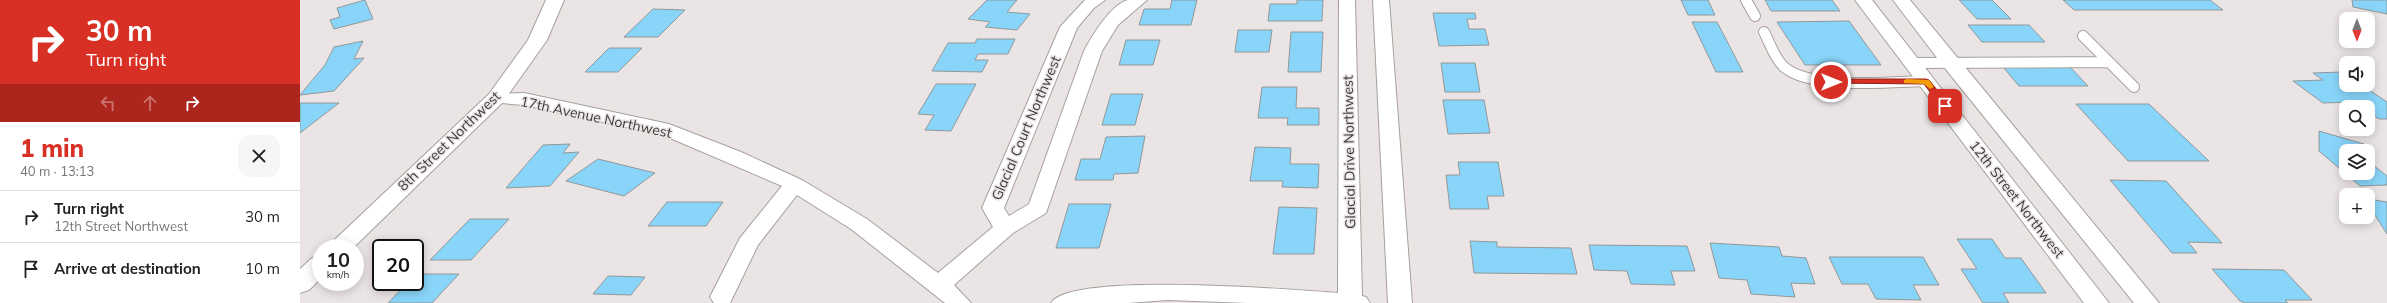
<!DOCTYPE html>
<html lang="en">
<head>
<meta charset="utf-8">
<style>
	:root { --surface:#fff; --page:#f6f6f6; --text:#222; --muted:#767676; --line:#e0e0e0; --accent:#d93025 }
	body { margin:0; font-family:Mulish,sans-serif; background:var(--page); color:var(--text); height:100vh; display:flex; flex-direction:column; font-size:15px; white-space:nowrap }
	* { box-sizing:border-box; margin:0 }
	p { font-size:13px; color:var(--muted) }
	.icon { flex:none; width:22px; height:22px; fill:none; stroke:currentColor; stroke-width:2; stroke-linecap:round; stroke-linejoin:round }
	.map { position:relative; flex:1; overflow:hidden }
	.sheet { display:flex; flex-direction:column; background:var(--surface); width:300px }
	.sheet>* { flex:none }
	.guide { background:#d93025; color:#fff; overflow:hidden }
	.needle { width:26px; rotate:180deg }
	.tools { position:absolute; left:2039px; top:12px; display:grid; gap:8px }
	.tools a { display:grid; place-items:center; width:36px; height:36px; border-radius:8px; background:var(--surface); box-shadow:0 2px 10px #0003; font-size:20px }
	.speed { position:absolute; left:12px; top:239px; display:flex; gap:8px; font-size:20px; font-weight:700; text-align:center }
	.speed>* { display:grid; place-content:center; width:52px; height:52px; border-radius:50%; background:var(--surface); box-shadow:0 2px 10px #0003; line-height:1 }
	.speed small { font-size:10px; font-weight:400 }
	.speed .limit { border:2px solid #111; border-radius:6px; background:#fff; color:#111 }
	.pin { position:absolute; display:grid; place-items:center; width:34px; height:34px; color:#fff; margin:-17px; border-radius:8px; box-shadow:0 2px 6px #0006 }
	.me { position:absolute; width:44px; margin:-22px; rotate:90deg; stroke-linejoin:round; filter:drop-shadow(0 0 3px #0008) }
	.turn { display:flex; align-items:center; gap:14px; height:84px; padding:0 20px; font-size:18px }
	.turn .icon { width:52px; height:52px; stroke-width:2.5 }
	.turn b { display:block; font-size:28px; line-height:34px }
	.lanes { display:flex; align-items:center; height:38px; padding:0 20px; background:#0003; justify-content:center; gap:20px; direction:ltr }
	.lanes .off { opacity:.35 }
	.round { display:grid; place-items:center; flex:none; width:42px; height:42px; border-radius:12px; background:var(--page) }
	.overview { display:flex; align-items:center; justify-content:space-between; height:68px; padding:0 20px }
	h1 { font-size:24px; font-weight:800; line-height:30px; color:var(--accent) }
	ul { padding:0; list-style:none }
	li { display:flex; align-items:center; gap:12px; height:52px; padding:0 20px; border-top:1px solid var(--line) }
	li div { flex:1 }
	li b { display:block; font-size:15px }
	li em { font-style:normal }
	main { display:flex; flex:1; min-height:0 }
	.map>svg:first-child { display:block }
	.building { fill:#89d5f9; stroke:#929799 }
	.lines { fill:none; stroke-linecap:round; stroke-linejoin:round }
	.service-casing { stroke:#a5a09e; stroke-width:12 }
	.minor-casing { stroke:#a5a09e; stroke-width:2 }
	.tertiary-casing { stroke:#a5a09e; stroke-width:2 }
	.service { stroke:#fff; stroke-width:10 }
	.minor { fill:#fff; fill-rule:evenodd }
	.tertiary { fill:#fff; fill-rule:evenodd }
	.route { fill:#d93025; stroke:#8d1f18 }
	.slow { fill:#f59e0b }
	.labels { text-anchor:middle; dominant-baseline:central; stroke-width:3; stroke-linejoin:round; paint-order:stroke }
	.street-label { font-size:14px; fill:#3d3a3a; stroke:#eae5e4 }
</style>
</head>
<body>
<main>
<section class="sheet">
<div class="guide">
<div class="turn"><svg class="icon" aria-label="right" viewBox="0 0 24 24"><path d="M7 20v-9h11M14 6l5 5-5 5"/></svg><div><b>30 m</b>Turn right</div></div>
<div class="lanes"><svg class="icon off" aria-label="left" viewBox="0 0 24 24"><path d="M17 20v-9H6M10 6l-5 5 5 5"/></svg><svg class="icon off" aria-label="ahead" viewBox="0 0 24 24"><path d="M12 20V5M6 11l6-6 6 6"/></svg><svg class="icon" aria-label="right" viewBox="0 0 24 24"><path d="M7 20v-9h11M14 6l5 5-5 5"/></svg></div>
</div>
<div class="overview"><div><h1>1 min</h1><p>40 m · 13:13</p></div><a class="round"><svg class="icon" aria-label="close" viewBox="0 0 24 24"><path d="M6 6l12 12M18 6L6 18"/></svg></a></div>
<ul>
<li><svg class="icon" aria-label="right" viewBox="0 0 24 24"><path d="M7 20v-9h11M14 6l5 5-5 5"/></svg><div><b>Turn right</b><p>12th Street Northwest</p></div><em>30 m</em></li>
<li><svg class="icon" aria-label="arrive" viewBox="0 0 24 24"><path d="M6 21V4h12l-3 4 3 4H6"/></svg><div><b>Arrive at destination</b></div><em>10 m</em></li>
</ul>
</section>
<div class="map">
<svg width="2087" height="303" viewBox="0 0 2087 303">
	<rect width="100%" height="100%" fill="#eae5e4"/>
	<path class="building" d="M 65,0 L 73,19 L 34,29 L 30,20 L 40,17 L 37,8 Z
		M 687,0 L 717,0 L 707,12 L 730,14 L 717,30 L 685,27 L 690,22 L 668,19 Z
		M 872,0 L 897,0 L 891,25 L 839,25 L 844,9 L 870,9 Z
		M 997,0 L 1023,0 L 1022,21 L 968,21 L 970,4 L 997,4 Z
		M 1381,0 L 1408,0 L 1415,15 L 1388,15 Z
		M 1465,0 L 1532,0 L 1540,11 L 1471,11 Z
		M 1659,0 L 1692,0 L 1711,19 L 1677,19 Z
		M 1763,0 L 1910,0 L 1923,10 L 1774,10 Z
		M 2052,0 L 2087,0 L 2087,14 L 2053,7 Z
		M 353,9 L 385,10 L 358,37 L 324,37 Z
		M 1133,13 L 1175,13 L 1176,19 L 1167,19 L 1169,29 L 1185,29 L 1189,45 L 1139,46 Z
		M 1549,21 L 1581,65 L 1505,65 L 1477,22 Z
		M 1392,22 L 1417,22 L 1443,72 L 1416,72 Z
		M 1668,25 L 1729,25 L 1745,42 L 1682,42 Z
		M 938,30 L 972,30 L 969,52 L 935,52 Z
		M 991,32 L 1023,32 L 1021,72 L 988,72 Z
		M 677,39 L 715,39 L 708,54 L 678,54 L 675,60 L 688,60 L 682,72 L 632,71 L 648,43 L 675,43 Z
		M 826,40 L 860,40 L 853,65 L 819,65 Z
		M 63,41 L 54,59 L 64,58 L 34,91 L 0,95 L 25,65 L 34,47 Z
		M 309,48 L 342,48 L 318,72 L 285,72 Z
		M 1141,63 L 1175,63 L 1180,92 L 1145,92 Z
		M 1703,67 L 1770,67 L 1788,86 L 1719,86 Z
		M 2042,72 L 2046,74 L 2046,85 L 2062,85 L 2087,102 L 2087,119 L 2079,119 L 2068,112 L 2068,107 L 2061,107 L 2054,102 L 2023,103 L 1993,81 L 2023,80 L 2013,73 Z
		M 636,84 L 676,84 L 651,131 L 625,130 L 634,115 L 618,114 Z
		M 962,87 L 997,87 L 996,108 L 1019,108 L 1019,125 L 987,125 L 988,118 L 958,118 Z
		M 811,94 L 843,94 L 835,125 L 802,125 Z
		M 1143,100 L 1184,100 L 1190,133 L 1148,134 Z
		M 0,103 L 39,103 L 0,133 Z
		M 1776,104 L 1849,104 L 1909,161 L 1828,161 Z
		M 2019,131 L 2064,144 L 2064,151 L 2046,151 L 2046,173 L 2068,173 L 2068,161 L 2087,176 L 2087,185 L 2060,186 L 2019,151 Z
		M 845,136 L 838,173 L 814,174 L 813,180 L 775,180 L 781,159 L 800,159 L 806,137 Z
		M 270,144 L 263,153 L 279,152 L 250,186 L 206,188 L 243,145 Z
		M 955,147 L 991,148 L 990,164 L 1019,164 L 1018,188 L 982,187 L 983,181 L 950,181 Z
		M 298,159 L 355,173 L 324,196 L 266,181 Z
		M 1158,162 L 1198,162 L 1204,196 L 1187,196 L 1189,209 L 1150,209 L 1146,175 L 1160,175 Z
		M 1810,180 L 1866,181 L 1922,243 L 1888,242 L 1897,253 L 1872,253 Z
		M 2068,199 L 2087,202 L 2087,234 L 2068,204 Z
		M 367,202 L 423,202 L 406,226 L 348,226 Z
		M 769,204 L 811,204 L 799,248 L 756,248 Z
		M 979,207 L 1017,208 L 1014,254 L 973,254 Z
		M 170,219 L 209,219 L 171,260 L 130,260 Z
		M 1657,239 L 1692,239 L 1705,258 L 1721,258 L 1746,293 L 1703,293 L 1709,303 L 1683,303 L 1661,269 L 1677,269 Z
		M 1170,241 L 1197,242 L 1197,247 L 1271,248 L 1277,274 L 1174,273 Z
		M 1410,243 L 1479,247 L 1482,256 L 1506,258 L 1515,284 L 1491,283 L 1495,297 L 1451,294 L 1447,280 L 1419,278 Z
		M 1289,245 L 1387,246 L 1395,271 L 1371,271 L 1375,285 L 1331,284 L 1327,271 L 1294,270 Z
		M 1529,257 L 1623,257 L 1639,285 L 1613,285 L 1621,300 L 1576,299 L 1568,284 L 1542,284 Z
		M 1912,269 L 1984,270 L 2012,300 L 1985,300 L 1988,303 L 1945,303 L 1940,301 Z
		M 116,274 L 159,274 L 132,303 L 88,303 L 108,282 L 115,282 Z
		M 308,276 L 345,277 L 331,295 L 293,294 Z"/>
	<g class="lines">
		<g class="service-casing">
			<path id="service" d="M 1446,0 L 1455,16
				M 1464,32 C 1470,43 1474,58 1484,67 C 1511,90 1590,82 1626,81
				M 1783,36 L 1834,87
				M 1612,63 L 1809,62"/>
		</g>
		<g class="minor-casing">
			<path id="minor" d="M 785,0 L 805,0 L 794,8 L 777,28 L 704,208 L 709,216 L 729,204 L 784,51 C 792,36 811,4 828,0 C 834,0 841,0 847,0 L 818,25 L 802,51 L 746,213 L 713,233 L 654,285 L 671,303 L 645,303 L 551,229 L 497,195 L 458,245 L 430,303 L 414,303 L 410,297 L 440,238 L 482,186 L 363,135 L 224,105 L 189,102 L 187,98 L 189,94 L 224,93 L 369,124 L 441,152 L 502,180 L 567,219 L 638,273 L 693,227 L 682,208 L 760,27 Z
				M 1039,0 L 1055,0 L 1062,296 L 1066,297 L 1070,303 L 948,303 L 868,300 L 828,303 L 751,303 C 770,271 996,290 1038,293 Z
				M 1073,0 L 1089,0 L 1112,303 L 1088,303 Z
				M 1555,0 L 1572,0 L 1809,303 L 1784,303 Z
				M 1593,0 L 1610,0 L 1859,303 L 1834,303 L 1644,67 Z"/>
		</g>
		<g class="tertiary-casing">
			<path id="tertiary" d="M 246,0 L 264,0 L 247,40 L 203,102 L 53,248 L 26,248 L 189,94 L 228,40 Z
				M 21,256 L 21,278 L 9,290 L 0,293 L 0,269 L 12,258 Z"/>
		</g>
		<use href="#service" class="service"/>
		<use href="#minor" class="minor"/>
		<use href="#tertiary" class="tertiary"/>
	</g>
	<path class="route" d="M 1531,79 L 1626,79 L 1629,80 L 1650,106 L 1642,108 L 1624,84 L 1528,83 L 1528,80 Z"/>
	<path class="slow" d="M 1607,79 L 1629,80 L 1634,87 L 1630,89 L 1624,84 L 1604,83 L 1604,80 Z"/>
	<g class="labels">
		<g class="street-label">
			<text transform="translate(296 117) rotate(12)">17th Avenue Northwest</text>
			<text transform="translate(726 128) rotate(-67)">Glacial Court Northwest</text>
			<text transform="translate(149 141) rotate(-44)">8th Street Northwest</text>
			<text transform="translate(1049 152) rotate(-91)">Glacial Drive Northwest</text>
			<text transform="translate(1717 199) rotate(52)">12th Street Northwest</text>
		</g>
	</g>
</svg>
<div class="tools">
<a><svg class="needle" viewBox="-14 -14 28 28"><path d="M0-13l5 13h-10z" fill="#e53935"/><path d="M0 13l5-13h-10z" fill="#767676"/></svg></a>
<a><svg class="icon" aria-label="sound" viewBox="0 0 24 24"><path d="M4 9h4l5-4v14l-5-4H4zM17 9q2 3 0 6"/></svg></a>
<a><svg class="icon" aria-label="search" viewBox="0 0 24 24"><circle cx="10" cy="10" r="6"/><path d="M15 15l6 6"/></svg></a>
<a><svg class="icon" aria-label="layers" viewBox="0 0 24 24"><path d="M12 4l9 5-9 5-9-5zM3 14l9 5 9-5"/></svg></a>
<a>+</a>
</div>
<div class="speed"><div>10<small>km/h</small></div><div class="limit">20</div></div>
<div class="pin" style="left:1645px;top:106px;background:#d93025"><svg class="icon" aria-label="arrive" viewBox="0 0 24 24"><path d="M6 21V4h12l-3 4 3 4H6"/></svg></div>
<svg class="me" style="left:1531px;top:82px" viewBox="-20 -20 40 40"><circle r="17" fill="#d93025" stroke="#fff" stroke-width="3"/><path d="M0-11L8 9 0 5-8 9z" fill="#fff"/></svg>
</div>
</main>
</body>
</html>
